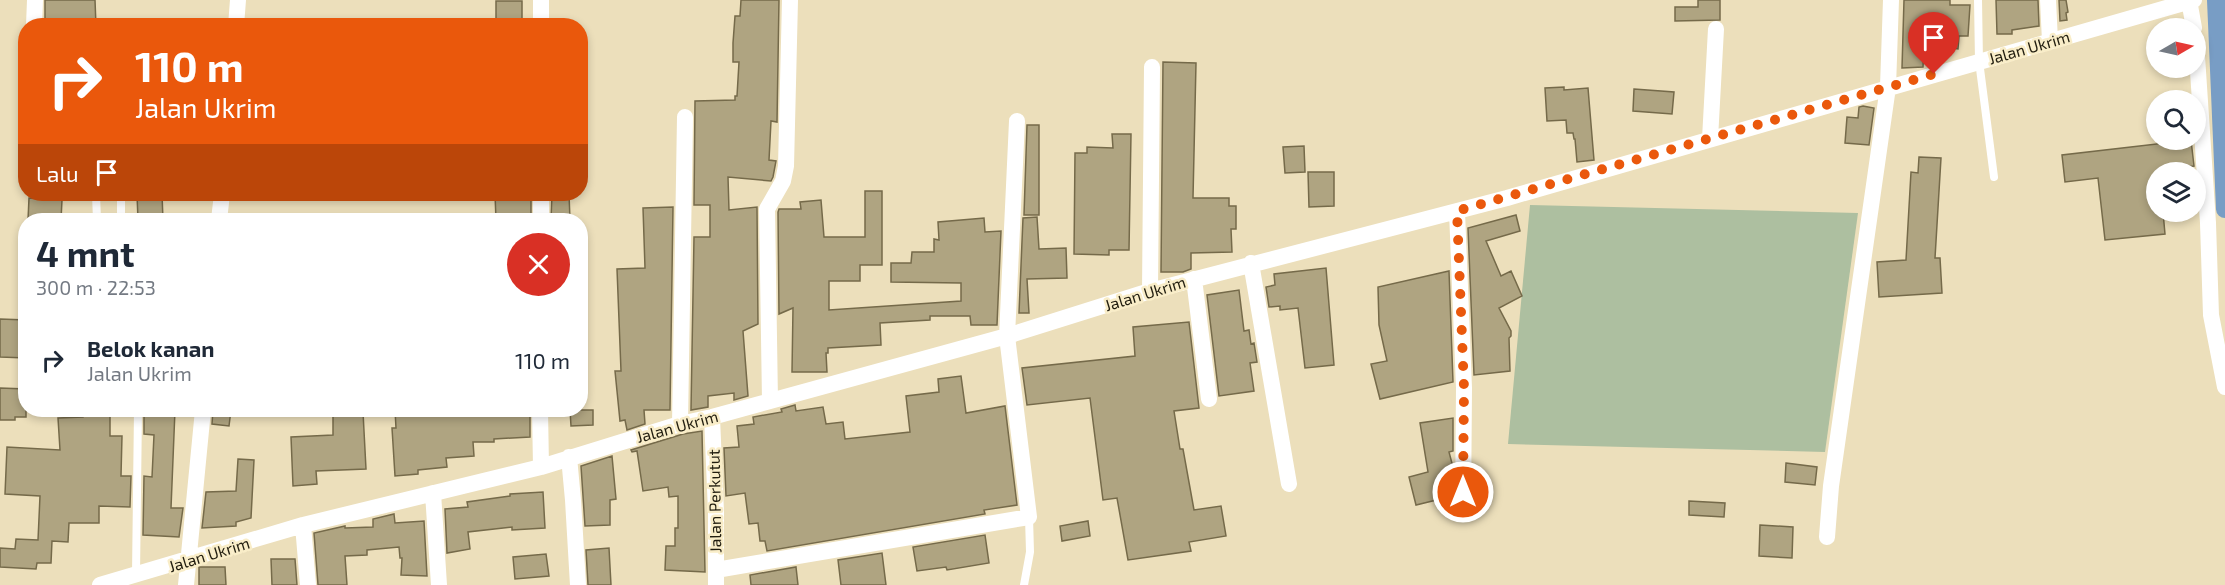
<!DOCTYPE html>
<html lang="id">
<head>
<meta charset="utf-8">
<style>
	:root { --surface:#fff; --page:#f2f2f3; --text:#1f2937; --muted:#747a83 }
	body { margin:0; font-family:"Exo 2",sans-serif; background:var(--page); color:var(--text); height:100vh; display:flex; flex-direction:column; font-size:22px; white-space:nowrap }
	* { box-sizing:border-box; margin:0 }
	p { font-size:20px; color:var(--muted) }
	.icon { flex:none; width:33px; height:33px; fill:none; stroke:currentColor; stroke-width:2; stroke-linecap:round; stroke-linejoin:round }
	.map { position:relative; flex:1; overflow:hidden }
	.sheet { position:absolute; left:18px; top:213px; width:570px; height:204px; display:flex; flex-direction:column; background:var(--surface); border-radius:24px; box-shadow:0 3px 9px #0003 }
	.sheet>* { flex:none }
	.hud { position:absolute; left:18px; top:18px; width:570px; height:183px; border-radius:24px; box-shadow:0 3px 9px #0003; background:#ea580c; color:#fff; overflow:hidden }
	.needle { width:39px; rotate:81deg }
	.tools { position:absolute; left:2146px; top:18px; display:grid; gap:12px }
	.tools a { display:grid; place-items:center; width:60px; height:60px; border-radius:50%; background:var(--surface); box-shadow:0 3px 9px #0003; font-size:30px }
	.pin { position:absolute; display:grid; place-items:center; width:51px; height:51px; color:#fff; margin:-62px -26px; border-radius:50% 50% 50% 0; rotate:-45deg; box-shadow:0 0 6px #0007 }
	.pin .icon { rotate:45deg }
	.me { position:absolute; width:66px; margin:-33px; rotate:0deg; stroke-linejoin:round; filter:drop-shadow(0 0 4px #0008) }
	.turn { display:flex; align-items:center; gap:21px; height:126px; padding:0 18px; font-size:27px }
	.turn .icon { width:78px; height:78px; stroke-width:2.5 }
	.turn b { display:block; font-size:42px; line-height:51px }
	.then { display:flex; align-items:center; height:57px; padding:0 18px; background:#0003; gap:12px; font-size:22px }
	.round { display:grid; place-items:center; flex:none; width:63px; height:63px; border-radius:32px; background:var(--page) }
	.summary { display:flex; align-items:center; justify-content:space-between; height:102px; padding:0 18px }
	h1 { font-size:36px; font-weight:700; line-height:45px }
	ul { padding:0; list-style:none }
	li { display:flex; align-items:center; gap:18px; height:90px; padding:0 18px }
	li div { flex:1 }
	li b { display:block; font-size:22px }
	li em { font-style:normal }
	.map>svg:first-child { display:block }
	.green { fill:#adbfa0 }
	.lines { fill:none; stroke-linecap:round; stroke-linejoin:round }
	.canal { stroke:#789dc5; stroke-width:18 }
	.building { fill:#afa481; stroke:#756a4a; stroke-width:1.5 }
	.lane { stroke:#fff; stroke-width:8 }
	.street { stroke:#fff; stroke-width:16 }
	.route { stroke:#ea580c; stroke-width:10; stroke-dasharray:0 18 }
	.labels { text-anchor:middle; dominant-baseline:central; stroke-width:5; stroke-linejoin:round; paint-order:stroke }
	.street-label { font-size:16px; fill:#211d0f; stroke:#f9edc8 }
</style>
</head>
<body>
<div class="map">
<svg width="2225" height="585" viewBox="0 0 2225 585">
	<rect width="100%" height="100%" fill="#ecdfbb"/>
	<path class="green" d="M 1530,205 L 1858,213 L 1825,452 L 1508,444 Z"/>
	<g class="lines">
		<path class="canal" d="M 2216,0 L 2225,209"/>
	</g>
	<path class="building" d="M 45,0 L 95,0 L 96,26 L 45,26 Z
		M 741,0 L 779,0 L 777,122 L 771,121 L 769,160 L 776,161 L 773,177 L 771,181 L 728,177 L 729,210 L 757,207 L 758,324 L 743,331 L 748,396 L 734,400 L 734,393 L 708,396 L 708,407 L 691,410 L 694,237 L 710,237 L 710,205 L 694,205 L 695,101 L 735,100 L 735,96 L 737,96 L 739,62 L 733,62 L 733,43 L 735,16 L 740,16 Z
		M 1698,0 L 1720,0 L 1720,20 L 1675,21 L 1675,7 L 1698,7 Z
		M 1904,0 L 1950,0 L 1950,5 L 1970,5 L 1968,36 L 1959,36 L 1958,49 L 1924,44 L 1923,67 L 1902,68 Z
		M 1996,0 L 2038,0 L 2039,26 L 2012,30 L 2012,34 L 1997,34 Z
		M 2059,0 L 2066,0 L 2068,12 L 2066,13 L 2067,20 L 2060,21 Z
		M 496,1 L 522,1 L 522,26 L 496,26 Z
		M 1163,62 L 1196,63 L 1193,198 L 1229,198 L 1229,206 L 1236,206 L 1236,229 L 1231,229 L 1232,252 L 1191,253 L 1191,269 L 1183,272 L 1161,272 Z
		M 1564,87 L 1564,90 L 1588,88 L 1594,160 L 1577,162 L 1575,139 L 1574,139 L 1573,133 L 1567,133 L 1566,120 L 1547,121 L 1545,88 Z
		M 1634,89 L 1674,92 L 1672,114 L 1633,111 Z
		M 1863,106 L 1874,108 L 1869,145 L 1845,143 L 1847,117 L 1858,118 L 1859,107 Z
		M 1027,125 L 1039,125 L 1039,215 L 1024,215 Z
		M 1112,134 L 1131,134 L 1129,250 L 1109,250 L 1109,255 L 1074,254 L 1075,153 L 1087,153 L 1087,147 L 1113,148 Z
		M 2191,140 L 2194,166 L 2157,171 L 2157,212 L 2163,212 L 2165,234 L 2105,240 L 2098,178 L 2065,182 L 2062,155 Z
		M 1304,146 L 1305,172 L 1285,173 L 1283,147 Z
		M 1919,157 L 1941,158 L 1935,258 L 1940,258 L 1942,293 L 1879,297 L 1877,262 L 1906,260 L 1911,172 L 1918,173 Z
		M 1308,172 L 1334,172 L 1334,206 L 1309,207 Z
		M 865,191 L 882,191 L 882,265 L 860,265 L 860,281 L 829,281 L 829,310 L 961,301 L 961,283 L 891,282 L 891,263 L 911,263 L 912,252 L 934,252 L 934,239 L 939,240 L 938,222 L 984,218 L 985,232 L 1001,231 L 997,325 L 971,325 L 970,316 L 930,316 L 930,320 L 880,323 L 881,345 L 828,348 L 828,353 L 826,353 L 827,372 L 792,372 L 793,308 L 779,314 L 778,212 L 779,209 L 801,209 L 800,202 L 821,200 L 824,237 L 865,237 Z
		M 137,194 L 162,194 L 163,220 L 138,220 Z
		M 495,194 L 531,194 L 531,220 L 496,220 Z
		M 552,194 L 569,194 L 570,220 L 551,220 Z
		M 29,198 L 62,200 L 61,220 L 28,220 Z
		M 673,207 L 670,410 L 644,410 L 645,424 L 627,430 L 625,420 L 620,421 L 615,371 L 621,371 L 617,269 L 645,268 L 643,208 Z
		M 1516,215 L 1520,231 L 1486,241 L 1501,276 L 1511,271 L 1522,296 L 1499,308 L 1511,331 L 1511,336 L 1509,338 L 1510,371 L 1474,375 L 1468,228 Z
		M 1037,217 L 1039,249 L 1066,248 L 1067,278 L 1027,279 L 1029,313 L 1019,313 L 1023,218 Z
		M 1326,268 L 1334,365 L 1305,368 L 1298,308 L 1280,310 L 1280,306 L 1269,307 L 1266,287 L 1275,285 L 1274,274 Z
		M 1449,271 L 1453,382 L 1380,399 L 1371,364 L 1387,361 L 1379,325 L 1378,287 Z
		M 1239,290 L 1244,331 L 1249,330 L 1251,344 L 1254,343 L 1257,362 L 1250,363 L 1254,391 L 1219,396 L 1207,295 Z
		M 0,319 L 26,320 L 26,358 L 0,357 Z
		M 1189,322 L 1199,408 L 1174,411 L 1180,449 L 1183,449 L 1194,510 L 1221,506 L 1226,536 L 1189,542 L 1191,551 L 1128,560 L 1117,498 L 1103,500 L 1090,398 L 1027,405 L 1022,368 L 1135,356 L 1133,327 Z
		M 961,376 L 966,413 L 1005,406 L 1017,505 L 984,510 L 985,514 L 767,551 L 765,541 L 760,541 L 758,523 L 749,524 L 745,493 L 726,496 L 724,448 L 739,447 L 737,426 L 754,424 L 753,417 L 782,412 L 781,409 L 795,405 L 796,411 L 823,407 L 826,424 L 843,422 L 845,439 L 910,432 L 906,396 L 939,392 L 938,379 Z
		M 0,388 L 26,389 L 26,417 L 15,417 L 15,420 L 0,420 Z
		M 83,410 L 110,410 L 110,436 L 122,436 L 121,476 L 131,476 L 130,507 L 99,506 L 99,523 L 69,523 L 68,542 L 52,541 L 51,563 L 37,563 L 36,569 L 0,567 L 0,548 L 15,549 L 16,539 L 38,540 L 40,496 L 5,494 L 7,447 L 60,450 L 58,418 L 83,417 Z
		M 158,410 L 175,410 L 171,508 L 183,508 L 179,537 L 143,535 L 144,476 L 152,477 L 154,435 L 144,434 L 144,416 L 158,416 Z
		M 213,410 L 231,410 L 229,426 L 212,424 Z
		M 395,410 L 530,410 L 530,437 L 494,439 L 494,442 L 473,442 L 474,456 L 446,458 L 447,467 L 418,470 L 418,474 L 395,476 L 392,428 L 396,428 Z
		M 570,410 L 593,410 L 593,425 L 571,426 Z
		M 363,412 L 366,469 L 316,471 L 317,484 L 293,486 L 291,437 L 333,435 L 333,413 Z
		M 1453,418 L 1453,451 L 1449,452 L 1453,467 L 1453,496 L 1416,505 L 1409,477 L 1428,472 L 1420,423 Z
		M 702,431 L 705,572 L 665,570 L 666,546 L 675,546 L 675,528 L 678,528 L 678,496 L 669,497 L 668,487 L 643,491 L 637,451 L 632,452 L 631,450 L 683,434 Z
		M 612,456 L 616,499 L 610,500 L 610,525 L 585,526 L 581,466 Z
		M 238,459 L 254,460 L 251,518 L 236,522 L 236,526 L 202,528 L 206,492 L 236,491 Z
		M 1786,463 L 1817,467 L 1815,485 L 1785,482 Z
		M 543,492 L 545,528 L 512,530 L 512,527 L 468,532 L 470,549 L 447,553 L 445,509 L 468,507 L 467,502 L 510,496 L 510,494 Z
		M 1689,501 L 1725,503 L 1724,517 L 1689,515 Z
		M 394,514 L 395,523 L 424,521 L 427,576 L 401,575 L 402,558 L 400,558 L 399,547 L 367,550 L 367,555 L 345,556 L 347,585 L 318,585 L 314,533 L 345,526 L 345,528 L 373,527 L 373,519 Z
		M 1088,521 L 1090,536 L 1062,541 L 1060,526 Z
		M 1760,525 L 1793,527 L 1792,558 L 1759,556 Z
		M 985,535 L 989,563 L 947,570 L 946,567 L 917,571 L 913,547 Z
		M 609,548 L 611,585 L 588,585 L 586,550 Z
		M 882,553 L 886,585 L 841,585 L 838,560 Z
		M 546,554 L 549,576 L 515,579 L 513,557 Z
		M 271,559 L 295,559 L 297,585 L 272,585 Z
		M 199,567 L 225,567 L 226,585 L 199,585 Z
		M 796,567 L 798,585 L 751,585 L 750,575 Z"/>
	<g class="lines">
		<path class="lane" d="M 1978,0 L 1979,61 L 1994,177
			M 96,194 L 97,220
			M 97,218 L 121,219
			M 121,220 L 121,194
			M 136,575 L 138,410
			M 1024,585 L 1030,552 L 1029,517"/>
		<path class="street" d="M 2048,0 L 2050,41
			M 2189,0 L 2194,28
			M 34,26 L 35,0
			M 236,26 L 238,0
			M 541,26 L 541,0
			M 2196,41 L 2208,223 L 2211,315 L 2225,387
			M 1710,139 L 1716,29
			M 1457,211 L 1464,388 L 1463,513
			M 219,220 L 222,194
			M 541,220 L 541,194
			M 1251,263 L 1289,484
			M 1194,279 L 1209,399
			M 1150,291 L 1152,67
			M 770,401 L 767,209 L 783,181 L 786,166 L 790,0
			M 540,410 L 541,467
			M 712,417 L 716,512 L 716,585
			M 680,424 L 685,117
			M 569,457 L 573,500 L 578,585
			M 433,493 L 439,585
			M 303,525 L 308,585
			M 1827,537 L 1831,486 L 1888,87 L 1891,0
			M 716,570 L 1029,517 L 1007,336 L 1017,121
			M 100,585 L 303,525 L 541,467 L 680,424 L 712,417 L 1007,336 L 1150,291 L 1507,198 L 2194,0
			M 186,585 L 203,410"/>
	</g>
	<g class="lines">
		<path class="route" d="M 1463,492 L 1464,388 L 1457,211 L 1934,74"/>
	</g>
	<g class="labels">
		<g class="street-label">
			<text transform="translate(2029 47) rotate(-16)">Jalan Ukrim</text>
			<text transform="translate(1145 293) rotate(-17)">Jalan Ukrim</text>
			<text transform="translate(677 426) rotate(-15)">Jalan Ukrim</text>
			<text transform="translate(714 501) rotate(-91)">Jalan Perkutut</text>
			<text transform="translate(209 554) rotate(-17)">Jalan Ukrim</text>
		</g>
	</g>
</svg>
<div class="tools">
<a><svg class="needle" viewBox="-14 -14 28 28"><path d="M0-13l5 13h-10z" fill="#e53935"/><path d="M0 13l5-13h-10z" fill="#747a83"/></svg></a>
<a><svg class="icon" aria-label="search" viewBox="0 0 24 24"><circle cx="10" cy="10" r="6"/><path d="M15 15l6 6"/></svg></a>
<a><svg class="icon" aria-label="layers" viewBox="0 0 24 24"><path d="M12 4l9 5-9 5-9-5zM3 14l9 5 9-5"/></svg></a>
</div>
<div class="pin" style="left:1934px;top:74px;background:#d93025"><svg class="icon" aria-label="arrive" viewBox="0 0 24 24"><path d="M6 21V4h12l-3 4 3 4H6"/></svg></div>
<svg class="me" style="left:1463px;top:492px" viewBox="-20 -20 40 40"><circle r="17" fill="#ea580c" stroke="#fff" stroke-width="3"/><path d="M0-11L8 9 0 5-8 9z" fill="#fff"/></svg>
<div class="hud">
<div class="turn"><svg class="icon" aria-label="right" viewBox="0 0 24 24"><path d="M7 20v-9h11M14 6l5 5-5 5"/></svg><div><b>110 m</b>Jalan Ukrim</div></div>
<div class="then">Lalu<svg class="icon" aria-label="arrive" viewBox="0 0 24 24"><path d="M6 21V4h12l-3 4 3 4H6"/></svg></div>
</div>
<section class="sheet">
<div class="summary"><div><h1>4 mnt</h1><p>300 m · 22:53</p></div><a class="round" style="background:#d93025;color:#fff"><svg class="icon" aria-label="close" viewBox="0 0 24 24"><path d="M6 6l12 12M18 6L6 18"/></svg></a></div>
<ul>
<li><svg class="icon" aria-label="right" viewBox="0 0 24 24"><path d="M7 20v-9h11M14 6l5 5-5 5"/></svg><div><b>Belok kanan</b><p>Jalan Ukrim</p></div><em>110 m</em></li>
</ul>
</section>
</div>
</body>
</html>
